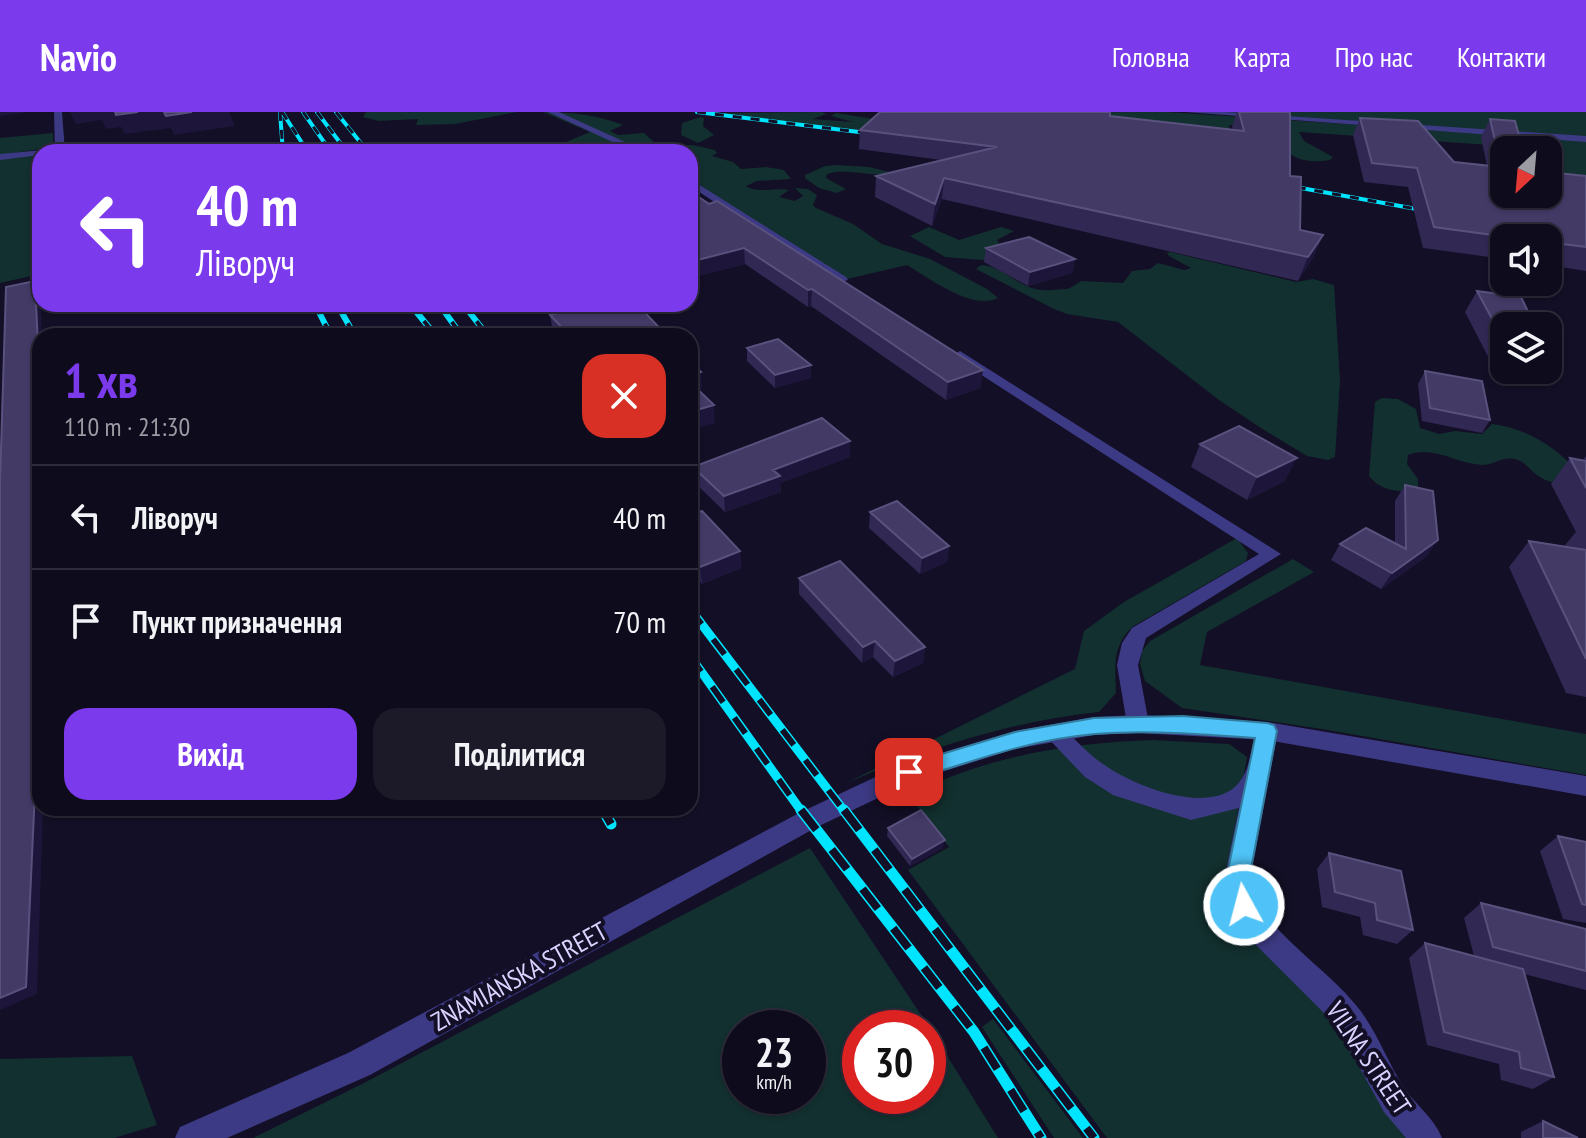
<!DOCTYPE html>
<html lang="uk">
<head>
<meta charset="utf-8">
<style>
	:root { --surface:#0e0b1c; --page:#1c1929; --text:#f1f3f6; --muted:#9b9ba3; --line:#2e2b3b; --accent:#7c3aed }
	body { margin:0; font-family:"PT Sans Narrow",sans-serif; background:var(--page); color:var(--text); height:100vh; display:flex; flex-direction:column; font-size:30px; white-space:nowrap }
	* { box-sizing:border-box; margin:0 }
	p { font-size:26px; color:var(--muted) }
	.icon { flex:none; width:44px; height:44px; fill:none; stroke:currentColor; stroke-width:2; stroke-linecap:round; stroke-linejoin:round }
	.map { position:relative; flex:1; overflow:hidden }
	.side { position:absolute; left:32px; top:216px; width:666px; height:488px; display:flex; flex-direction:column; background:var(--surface); border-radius:24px; box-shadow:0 2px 6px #0004,0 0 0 2px var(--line) }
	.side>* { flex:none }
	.top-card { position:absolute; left:32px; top:32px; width:666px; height:168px; border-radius:24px; box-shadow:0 2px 6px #0004,0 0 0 2px var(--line); background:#7c3aed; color:#fff; overflow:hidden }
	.needle { width:52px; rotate:206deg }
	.controls { position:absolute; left:1490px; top:24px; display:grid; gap:16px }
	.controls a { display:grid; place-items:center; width:72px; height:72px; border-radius:16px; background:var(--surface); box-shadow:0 2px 6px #0004,0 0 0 2px var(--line); font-size:40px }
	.speed { position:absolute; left:722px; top:898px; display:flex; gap:16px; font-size:40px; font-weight:700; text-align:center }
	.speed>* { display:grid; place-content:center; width:104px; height:104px; border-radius:50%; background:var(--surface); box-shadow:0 2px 6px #0004,0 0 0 2px var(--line); line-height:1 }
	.speed small { font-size:20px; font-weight:400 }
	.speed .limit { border:12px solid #d22; background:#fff; color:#111 }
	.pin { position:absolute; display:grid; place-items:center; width:68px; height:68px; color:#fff; margin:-34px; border-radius:16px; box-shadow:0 4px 12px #0006 }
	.me { position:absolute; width:88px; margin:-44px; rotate:353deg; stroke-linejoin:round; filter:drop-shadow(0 0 6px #0008) }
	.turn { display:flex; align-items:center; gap:28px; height:168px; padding:0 32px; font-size:36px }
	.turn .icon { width:104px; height:104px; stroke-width:2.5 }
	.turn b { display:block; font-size:56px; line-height:68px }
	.round { display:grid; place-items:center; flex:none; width:84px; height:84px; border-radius:24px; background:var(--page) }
	.head { display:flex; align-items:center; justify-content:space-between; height:136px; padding:0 32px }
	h1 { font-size:48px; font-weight:800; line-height:60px; color:var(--accent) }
	.cta { display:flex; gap:16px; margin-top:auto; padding:16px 32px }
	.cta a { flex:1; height:92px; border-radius:24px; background:var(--accent); color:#fff; font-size:32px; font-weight:800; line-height:92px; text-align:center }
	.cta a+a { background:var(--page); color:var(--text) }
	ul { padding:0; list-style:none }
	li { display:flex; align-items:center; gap:24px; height:104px; padding:0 32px; border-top:2px solid var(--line) }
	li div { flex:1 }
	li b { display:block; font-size:30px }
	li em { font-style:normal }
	header { display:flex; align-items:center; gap:48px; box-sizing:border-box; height:112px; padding:0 40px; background:var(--accent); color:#fff }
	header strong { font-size:38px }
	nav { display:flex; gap:44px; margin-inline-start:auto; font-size:28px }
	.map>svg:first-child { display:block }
	.green { fill:#12302f; fill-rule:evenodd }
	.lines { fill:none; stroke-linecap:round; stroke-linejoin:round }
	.minor { fill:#3d3a85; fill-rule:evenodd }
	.tertiary { fill:#3d3a85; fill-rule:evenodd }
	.rail-far3-casing { stroke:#00e5ff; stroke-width:4 }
	.rail-far2-casing { stroke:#00e5ff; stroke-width:6 }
	.rail-far1-casing { stroke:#00e5ff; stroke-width:9 }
	.rail-casing { stroke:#00e5ff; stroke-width:11 }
	.rail-far3 { stroke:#130f26; stroke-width:3; stroke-dasharray:9; stroke-linecap:butt }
	.rail-far2 { stroke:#130f26; stroke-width:4; stroke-dasharray:11; stroke-linecap:butt }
	.rail-far1 { stroke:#130f26; stroke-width:6; stroke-dasharray:19; stroke-linecap:butt }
	.rail { stroke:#130f26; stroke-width:8; stroke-dasharray:25; stroke-linecap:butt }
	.wall { fill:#312854 }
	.shaded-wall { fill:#1d163a }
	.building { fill:#433a66; stroke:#5a527e; stroke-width:2 }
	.route { fill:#4fc3f7; stroke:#337fa1; stroke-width:2 }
	.labels { text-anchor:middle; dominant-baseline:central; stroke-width:8; stroke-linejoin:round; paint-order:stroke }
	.near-street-label { font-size:26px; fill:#d9d4ff; stroke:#130f26 }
</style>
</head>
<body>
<header>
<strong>Navio</strong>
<nav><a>Головна</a><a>Карта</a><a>Про нас</a><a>Контакти</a></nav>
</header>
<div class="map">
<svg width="1586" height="1026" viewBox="0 0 1586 1026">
	<rect width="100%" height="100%" fill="#130f26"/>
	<path class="green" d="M 366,0 L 517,0 L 455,12 L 416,13 L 418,7 L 379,9 L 363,5 Z
		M 543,0 C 572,0 597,3 623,13 L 610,19 L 618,23 L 644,21 L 657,33 L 692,33 L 715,38 L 717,41 L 712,44 L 733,50 L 741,57 L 766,55 L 784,58 L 791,67 L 757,69 L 746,74 C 757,82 775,75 789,78 L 779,85 L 795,89 L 803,84 L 795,76 L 808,77 L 817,83 L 813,93 L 816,96 L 853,112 L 882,132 L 930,147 L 987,177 L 998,186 C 972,199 929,166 907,153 L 847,167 L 690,68 L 690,40 L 634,40 L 617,35 L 556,40 L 554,35 L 590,20 Z
		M 822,0 L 826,2 L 813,7 L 853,10 L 831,4 L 836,1 L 874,7 L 867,20 L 720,1 Z
		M 1015,0 L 1167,0 L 1586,28 L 1586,84 L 1548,79 L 1548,38 L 1510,38 L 1491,33 L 1299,20 L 1304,29 L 1333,45 L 1330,48 C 1296,54 1283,39 1263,15 L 1229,13 L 1231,20 Z
		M 1208,0 L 1586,0 L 1586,26 Z
		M 701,5 L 704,6 L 703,14 L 714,23 L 698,31 L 681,23 L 682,11 Z
		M 53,21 L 53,35 L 0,43 L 0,26 Z
		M 40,42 L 40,162 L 0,171 L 0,47 Z
		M 836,53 L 869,55 L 889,60 C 877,67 847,55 827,62 L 826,66 L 846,77 L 837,81 L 819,76 L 805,66 L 805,63 L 825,54 Z
		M 929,115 L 959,128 L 1001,115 L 1014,119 L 997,128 L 1001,134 L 988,148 L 982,148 L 945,145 L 910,124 Z
		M 1170,140 L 1296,170 L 1313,167 L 1334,173 L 1340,269 L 1335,345 L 1328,348 L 1307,344 L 1261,316 L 1219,288 L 1118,210 L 1067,202 L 1052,196 L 976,157 L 981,153 C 1009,155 1019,181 1052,178 C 1070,176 1065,180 1081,169 L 1123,171 L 1132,159 L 1150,157 L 1158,151 L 1184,158 L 1191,156 L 1169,144 L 1167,141 Z
		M 1382,286 L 1398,287 L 1416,297 L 1420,316 L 1439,322 L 1455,319 L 1482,322 L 1492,312 C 1528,316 1567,340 1585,372 C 1573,376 1548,372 1537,363 C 1530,358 1526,351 1518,348 C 1503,343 1495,353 1482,353 C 1456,352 1434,333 1408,343 L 1407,352 L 1418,367 L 1418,376 C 1402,382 1380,379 1369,364 L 1375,290 Z
		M 1237,426 L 1248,441 L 1246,449 L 1132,515 C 1112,535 1115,554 1116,581 L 1099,600 C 1011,609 927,637 846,671 L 1075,557 L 1084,519 L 1124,490 Z
		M 1293,447 L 1314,460 L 1207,520 L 1200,553 L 1586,622 L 1586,663 L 1322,617 L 1182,596 L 1145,569 L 1140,552 L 1142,539 L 1150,529 Z
		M 1153,628 L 1229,632 L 1247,645 L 1225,774 L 1340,907 L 1416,1026 L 1107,1026 L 908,758 L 949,735 L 909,684 C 985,644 1068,631 1153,628 Z
		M 810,736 L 933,921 L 998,1026 L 253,1026 L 362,972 ZM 740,916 L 808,916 L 808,984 L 740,984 ZM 860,916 L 928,916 L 928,984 L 860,984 Z
		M 993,907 L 1077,1018 L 1083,1026 L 1054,1026 L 982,915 Z
		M 132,944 L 157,1013 L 114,1026 L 0,1026 L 0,947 Z"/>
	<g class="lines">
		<path class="minor" d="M 54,0 L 62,0 L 65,40 L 55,40 Z
			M 548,0 L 559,0 L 647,40 L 634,40 Z
			M 1185,0 L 1226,0 L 1586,24 L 1586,30 Z
			M 43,38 L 40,43 L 0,48 L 0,42 Z
			M 690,67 L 846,165 L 848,168 L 838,171 L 690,74 Z
			M 960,239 L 1281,442 L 1146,526 L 1138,553 L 1149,612 L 1146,618 L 1138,621 L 1130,618 L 1127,612 L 1117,553 L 1122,531 L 1132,516 L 1259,442 L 955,246 L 953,243 Z
			M 1267,610 L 1275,613 L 1278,619 L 1249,773 C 1270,824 1321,851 1355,892 C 1376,916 1387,950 1405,977 C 1417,994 1434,1006 1442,1026 L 1406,1026 L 1384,1000 L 1336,913 L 1247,824 L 1235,802 L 1223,773 L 1239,696 L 1191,708 L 1113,683 L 1085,665 L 1043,621 L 1046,615 L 1054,612 L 1062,615 C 1075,627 1088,642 1103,652 C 1132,673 1203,702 1235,675 C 1253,658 1249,633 1259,613 Z"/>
		<path class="tertiary" d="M 1138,603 L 1267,610 L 1586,664 L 1586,684 L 1267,628 L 1138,621 L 1094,623 L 1015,637 L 916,668 L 817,715 L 370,963 L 227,1026 L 175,1026 L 180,1015 L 348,941 L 799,701 L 901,653 L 1015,619 L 1094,605 Z"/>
		<g class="rail-far3-casing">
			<path id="rail-far3" d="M 280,0 L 283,40
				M 282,0 L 308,40
				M 303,0 L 331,40
				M 317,0 L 347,40
				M 336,0 L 368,40
				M 697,0 L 883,23
				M 1279,72 L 1433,100"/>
		</g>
		<g class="rail-far2-casing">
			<path id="rail-far2" d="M 315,192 L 331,224
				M 337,192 L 355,224
				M 410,192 L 436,224
				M 439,192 L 462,224
				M 463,192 L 488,224"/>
		</g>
		<g class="rail-far1-casing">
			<path id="rail-far1" d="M 690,497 L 845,700
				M 690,544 L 802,700
				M 602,696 L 604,700"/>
		</g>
		<g class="rail-casing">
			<path id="rail" d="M 603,698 L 611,712
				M 801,698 L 974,920 L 1041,1026
				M 844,698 L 1094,1026"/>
		</g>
		<use href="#rail-far3" class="rail-far3"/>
		<use href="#rail-far2" class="rail-far2"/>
		<use href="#rail-far1" class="rail-far1"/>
		<use href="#rail" class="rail"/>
	</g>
	<path class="wall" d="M 1237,0 L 1290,0 L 1290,64 L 1300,118 L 1323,123 L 1313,146 L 1298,169 L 942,87 L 932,114 L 875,85 L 876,64 L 941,48 L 859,37 L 860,18 L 1110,4 L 1233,18 L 1232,15 Z
		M 1360,6 L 1454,50 L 1487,54 L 1481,25 L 1490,7 L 1515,9 L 1504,82 L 1586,64 L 1586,159 L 1548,153 L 1548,126 L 1504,126 L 1504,147 L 1423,136 L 1408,75 L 1364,70 L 1353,23 Z
		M 690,79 L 983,258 L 980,276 L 946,288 L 811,194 L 808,195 L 745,152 L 690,166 Z
		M 986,136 L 1075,147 L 1072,161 L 1028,174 L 984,150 Z
		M 1477,179 L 1504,214 L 1504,258 L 1540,258 L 1535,266 L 1496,260 L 1465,200 Z
		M 582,192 L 637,192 L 667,224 L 557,224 L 553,220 L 550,203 L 584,194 Z
		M 747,236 L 811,266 L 775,276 L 747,249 Z
		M 1425,259 L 1490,308 L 1482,321 L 1422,309 L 1418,272 Z
		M 850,329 L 850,345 L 780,371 L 781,380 L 725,400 L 695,371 L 693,355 Z
		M 1200,332 L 1285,369 L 1247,388 L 1191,355 Z
		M 1586,344 L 1586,585 L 1566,581 L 1509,455 L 1529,429 L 1565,435 L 1565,433 L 1576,420 L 1551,372 L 1570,346 L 1583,348 Z
		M 1405,373 L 1427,444 L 1381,477 L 1331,448 L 1340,432 L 1395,432 L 1395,389 Z
		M 870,400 L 949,434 L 947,450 L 920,462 L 869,416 Z
		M 690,403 L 740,439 L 741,456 L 702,472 L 690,458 Z
		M 799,466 L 925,535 L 923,551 L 893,565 L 873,545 L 862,551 L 799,482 Z
		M 888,716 L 943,736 L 910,754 L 887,724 Z
		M 1558,724 L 1586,730 L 1586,811 L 1563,807 L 1540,739 Z
		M 1329,741 L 1413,818 L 1397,832 L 1363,823 L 1360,805 L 1322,795 L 1317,757 Z
		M 1481,791 L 1586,817 L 1586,878 L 1524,862 L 1554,965 L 1533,977 L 1501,968 L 1499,952 L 1427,933 L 1409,846 L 1425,831 L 1474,844 L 1464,806 Z
		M 1543,1009 L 1578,1026 L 1521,1026 L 1521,1020 Z"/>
	<path class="shaded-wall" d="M 0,0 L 24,0 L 23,1 L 0,4 Z
		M 70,0 L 229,0 L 235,14 L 174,23 L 171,16 L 125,22 L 121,15 L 106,17 L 102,8 L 76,12 Z
		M 944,66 L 942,87 L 932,114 L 935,92 Z
		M 1323,123 L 1313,146 L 1298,169 L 1308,145 Z
		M 744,136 L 745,152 L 690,166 L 690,150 Z
		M 1075,147 L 1072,161 L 1028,174 L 1030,160 Z
		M 35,169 L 40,176 L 42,224 L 40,224 L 40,277 Z
		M 812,177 L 811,194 L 808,195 L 808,178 Z
		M 811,253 L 811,266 L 775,276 L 775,263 Z
		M 983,258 L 980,276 L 946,288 L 948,270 Z
		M 701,260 L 702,278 L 690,281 L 690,263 Z
		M 714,293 L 715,311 L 690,319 L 690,300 Z
		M 850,329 L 850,345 L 780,371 L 781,380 L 725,400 L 724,384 L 773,358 Z
		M 1297,346 L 1285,369 L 1247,388 L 1257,365 Z
		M 1438,428 L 1427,444 L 1381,477 L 1392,461 Z
		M 949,434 L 947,450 L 920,462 L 922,446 Z
		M 740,439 L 741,456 L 702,472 L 700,455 Z
		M 875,529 L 873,545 L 862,551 L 863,535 Z
		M 925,535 L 923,551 L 893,565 L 895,549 Z
		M 40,568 L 40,696 L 43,696 L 37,882 L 0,898 L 0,886 Z
		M 945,728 L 943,736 L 910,754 L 912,747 Z"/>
	<path class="building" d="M 115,0 L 138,0 L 116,3 Z
		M 164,0 L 192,0 L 166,4 Z
		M 880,0 L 1110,0 L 1110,4 L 1244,19 L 1239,0 L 1290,0 L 1290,64 L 1301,65 L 1300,118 L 1323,123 L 1308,145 L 944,66 L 935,92 L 876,64 L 997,35 L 860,18 Z
		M 1360,6 L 1418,9 L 1454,50 L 1501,55 L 1490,7 L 1515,9 L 1523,38 L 1504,38 L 1504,82 L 1548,82 L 1548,60 L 1586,64 L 1586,135 L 1548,130 L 1548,126 L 1515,126 L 1434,115 L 1417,56 L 1372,51 Z
		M 690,79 L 709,92 L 717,89 L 983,258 L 948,270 L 812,177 L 808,178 L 744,136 L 690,150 Z
		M 1029,125 L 1075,147 L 1030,160 L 986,136 Z
		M 35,169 L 40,277 L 40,568 L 26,875 L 0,886 L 0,371 L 6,175 Z
		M 1477,179 L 1521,185 L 1535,214 L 1504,214 L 1504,229 Z
		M 592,192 L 637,192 L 667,224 L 570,224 L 550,203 Z
		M 778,227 L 811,253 L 775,263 L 747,236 Z
		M 690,248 L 701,260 L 690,263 Z
		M 1425,259 L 1482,269 L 1490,308 L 1430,296 Z
		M 690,270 L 714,293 L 690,300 Z
		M 822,306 L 850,329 L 773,358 L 780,364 L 724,384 L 693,355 Z
		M 1239,314 L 1297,346 L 1257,365 L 1200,332 Z
		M 1570,346 L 1586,349 L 1586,376 Z
		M 1405,373 L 1433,379 L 1438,428 L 1392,461 L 1340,432 L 1366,416 L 1406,437 Z
		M 897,389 L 949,434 L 922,446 L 870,400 Z
		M 702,399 L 740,439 L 700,455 L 690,443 L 690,403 Z
		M 1529,429 L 1586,438 L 1586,547 Z
		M 840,449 L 925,535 L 895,549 L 875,529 L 863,535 L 799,466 Z
		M 921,698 L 945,728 L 912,747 L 888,716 Z
		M 1558,724 L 1586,730 L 1586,793 L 1582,792 Z
		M 1329,741 L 1401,759 L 1413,818 L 1377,808 L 1375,791 L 1335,780 Z
		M 1481,791 L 1586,817 L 1586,859 L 1493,835 Z
		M 1425,831 L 1523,857 L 1554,965 L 1521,956 L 1519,940 L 1444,920 Z
		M 1543,1009 L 1578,1026 L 1543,1026 Z"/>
	<path class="route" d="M 1183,604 L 1267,611 L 1274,613 L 1277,619 L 1248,773 L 1256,793 L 1252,801 L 1244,804 L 1236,801 L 1225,773 L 1255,626 C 1202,622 1148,618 1095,622 C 1031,627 970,650 909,669 L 902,666 L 899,660 L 902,654 L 1015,620 L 1094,606 Z"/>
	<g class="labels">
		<g class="near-street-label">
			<text transform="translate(519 864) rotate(-29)">ZNAMIANSKA STREET</text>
			<text transform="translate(1369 946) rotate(56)">VILNA STREET</text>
		</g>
	</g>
</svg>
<div class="controls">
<a><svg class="needle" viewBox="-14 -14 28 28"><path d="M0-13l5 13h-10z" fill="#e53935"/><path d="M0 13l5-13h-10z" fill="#9b9ba3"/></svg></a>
<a><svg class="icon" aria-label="sound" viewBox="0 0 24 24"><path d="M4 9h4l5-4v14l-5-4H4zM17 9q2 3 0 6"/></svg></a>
<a><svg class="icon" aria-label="layers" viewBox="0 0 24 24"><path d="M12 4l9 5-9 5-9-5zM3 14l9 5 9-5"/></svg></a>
</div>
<div class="speed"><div>23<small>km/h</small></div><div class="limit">30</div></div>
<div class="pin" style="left:909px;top:660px;background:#d93025"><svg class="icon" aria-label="arrive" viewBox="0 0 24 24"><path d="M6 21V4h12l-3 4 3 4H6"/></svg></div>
<svg class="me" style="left:1244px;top:793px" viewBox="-20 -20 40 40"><circle r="17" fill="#4fc3f7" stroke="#fff" stroke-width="3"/><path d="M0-11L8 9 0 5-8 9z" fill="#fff"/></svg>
<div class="top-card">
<div class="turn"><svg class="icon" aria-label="left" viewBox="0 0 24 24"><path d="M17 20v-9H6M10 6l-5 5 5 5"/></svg><div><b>40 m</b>Ліворуч</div></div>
</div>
<section class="side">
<div class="head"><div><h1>1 хв</h1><p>110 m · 21:30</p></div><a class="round" style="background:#d93025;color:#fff"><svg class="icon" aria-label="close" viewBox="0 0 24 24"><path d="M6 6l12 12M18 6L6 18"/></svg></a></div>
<ul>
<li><svg class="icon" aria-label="left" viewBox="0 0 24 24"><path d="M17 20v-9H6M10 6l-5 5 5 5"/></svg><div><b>Ліворуч</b></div><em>40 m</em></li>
<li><svg class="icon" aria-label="arrive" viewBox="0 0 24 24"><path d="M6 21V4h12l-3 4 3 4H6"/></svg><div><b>Пункт призначення</b></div><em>70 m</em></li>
</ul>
<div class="cta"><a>Вихід</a><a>Поділитися</a></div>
</section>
</div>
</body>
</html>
